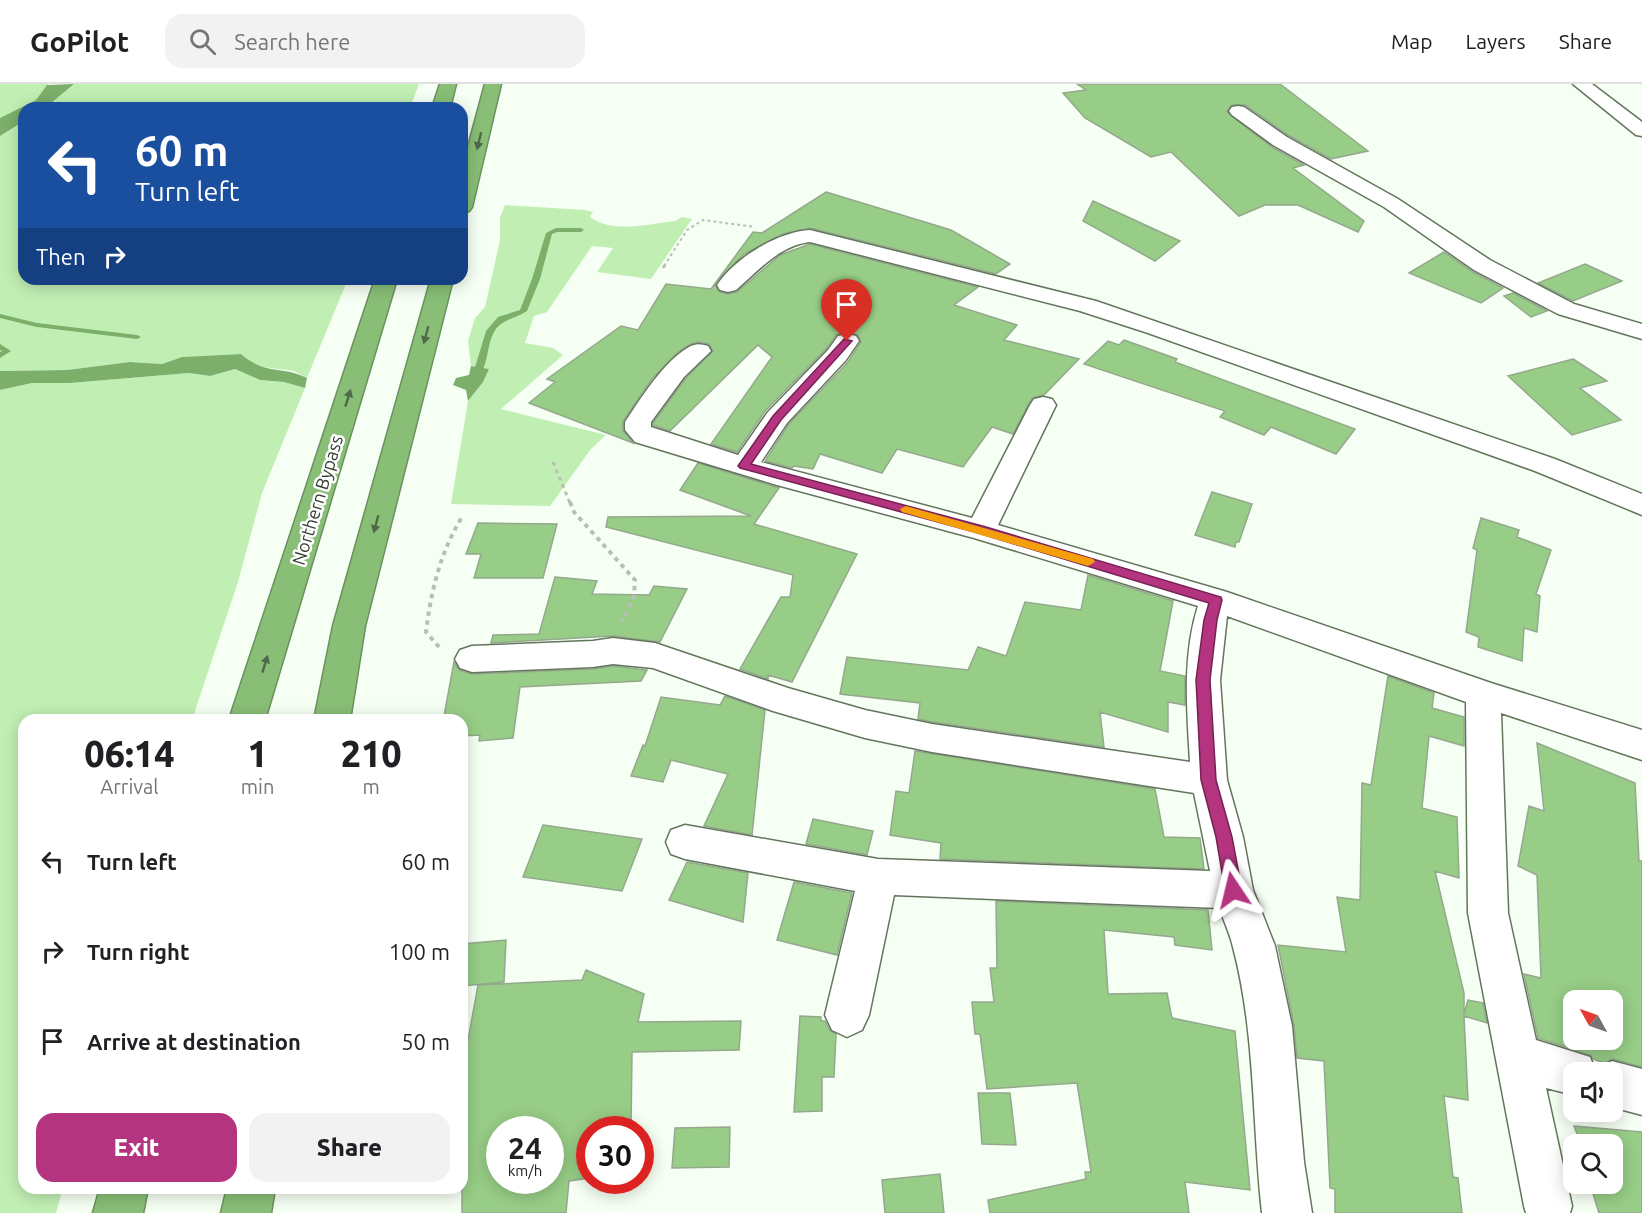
<!DOCTYPE html>
<html lang="en">
<head>
<meta charset="utf-8">
<style>
	:root { --surface:#fff; --page:#f2f2f2; --text:#202124; --muted:#757577; --line:#e0e0e0; --accent:#b43480 }
	body { margin:0; font-family:Ubuntu,sans-serif; background:var(--page); color:var(--text); height:100vh; display:flex; flex-direction:column; font-size:22px; white-space:nowrap }
	* { box-sizing:border-box; margin:0 }
	p { font-size:20px; color:var(--muted) }
	.icon { flex:none; width:33px; height:33px; fill:none; stroke:currentColor; stroke-width:2; stroke-linecap:round; stroke-linejoin:round }
	.map { position:relative; flex:1; overflow:hidden }
	.details { position:absolute; left:18px; top:630px; width:450px; height:480px; display:flex; flex-direction:column; background:var(--surface); border-radius:18px; box-shadow:0 3px 15px #0003 }
	.details>* { flex:none }
	.guide { position:absolute; left:18px; top:18px; width:450px; height:183px; border-radius:18px; box-shadow:0 3px 15px #0003; background:#1a4fa0; color:#fff; overflow:hidden }
	.needle { width:39px; rotate:310deg }
	.controls { position:absolute; left:1563px; top:906px; display:grid; gap:12px }
	.controls a { display:grid; place-items:center; width:60px; height:60px; border-radius:12px; background:var(--surface); box-shadow:0 3px 15px #0003; font-size:30px }
	.speed { position:absolute; left:486px; top:1032px; display:flex; gap:12px; font-size:30px; font-weight:700; text-align:center }
	.speed>* { display:grid; place-content:center; width:78px; height:78px; border-radius:50%; background:var(--surface); box-shadow:0 3px 15px #0003; line-height:1 }
	.speed small { font-size:15px; font-weight:400 }
	.speed .limit { border:9px solid #d22; background:#fff; color:#111 }
	.pin { position:absolute; display:grid; place-items:center; width:51px; height:51px; color:#fff; margin:-62px -26px; border-radius:50% 50% 50% 0; rotate:-45deg; box-shadow:0 0 6px #0007 }
	.pin .icon { rotate:45deg }
	.me { position:absolute; width:66px; margin:-33px; rotate:350deg; stroke-linejoin:round; filter:drop-shadow(0 0 4px #0008) }
	.turn { display:flex; align-items:center; gap:21px; height:126px; padding:0 18px; font-size:27px }
	.turn .icon { width:78px; height:78px; stroke-width:2.5 }
	.turn b { display:block; font-size:42px; line-height:51px }
	.then { display:flex; align-items:center; height:57px; padding:0 18px; background:#0003; gap:12px; font-size:22px }
	.eta { display:flex; justify-content:space-evenly; align-items:center; height:102px; text-align:center }
	.eta b { font-size:36px; font-weight:800; line-height:42px }
	.button { display:flex; gap:12px; margin-top:auto; padding:12px 18px }
	.button a { flex:1; height:69px; border-radius:18px; background:var(--accent); color:#fff; font-size:24px; font-weight:800; line-height:69px; text-align:center }
	.button a+a { background:var(--page); color:var(--text) }
	ul { padding:0; list-style:none }
	li { display:flex; align-items:center; gap:18px; height:90px; padding:0 18px }
	li div { flex:1 }
	li b { display:block; font-size:22px }
	li em { font-style:normal }
	header { display:flex; align-items:center; gap:36px; box-sizing:border-box; height:84px; padding:0 30px; background:var(--surface); border-bottom:2px solid var(--line) }
	header strong { font-size:28px }
	nav { display:flex; gap:33px; margin-inline-start:auto; font-size:21px }
	.search { width:420px; height:54px; background:var(--page); display:flex; align-items:center; gap:15px; box-sizing:border-box; padding:0 21px; border-radius:18px; color:var(--muted); font-size:22px }
	.map>svg:first-child { display:block }
	.green { fill:#c1efb3 }
	.water { fill:#7baf6a }
	.lines { fill:none; stroke-linecap:round; stroke-linejoin:round }
	.stream { fill:#7baf6a; fill-rule:evenodd }
	.building { fill:#97cd86; stroke:#94a88d; stroke-width:1.5; fill-rule:evenodd }
	.minor-casing { stroke:#62765c; stroke-width:3 }
	.highway-casing { stroke:#6b915e; stroke-width:3 }
	.path-far2 { stroke:#b7c0b4; stroke-width:2; stroke-dasharray:3 3; stroke-linecap:butt }
	.path-far1 { stroke:#b7c0b4; stroke-width:3; stroke-dasharray:4 4; stroke-linecap:butt }
	.path { stroke:#b7c0b4; stroke-width:4; stroke-dasharray:4.5 4.5; stroke-linecap:butt }
	.minor { fill:#fff; fill-rule:evenodd }
	.highway { fill:#88be76; fill-rule:evenodd }
	.oneway { fill:#516a4a }
	.route { fill:#b43480; stroke:#752253; stroke-width:1.5 }
	.slow { fill:#f59e0b }
	.labels { text-anchor:middle; dominant-baseline:central; stroke-width:5; stroke-linejoin:round; paint-order:stroke }
	.street-label { font-size:18px; fill:#343d32; stroke:#fff }
</style>
</head>
<body>
<header>
<strong>GoPilot</strong>
<div class="search"><svg class="icon" aria-label="search" viewBox="0 0 24 24"><circle cx="10" cy="10" r="6"/><path d="M15 15l6 6"/></svg>Search here</div>
<nav><a>Map</a><a>Layers</a><a>Share</a></nav>
</header>
<div class="map">
<svg width="1642" height="1129" viewBox="0 0 1642 1129">
	<rect width="100%" height="100%" fill="#f6fff3"/>
	<path class="green" d="M 0,0 L 48,0 L 36,16 L 0,34 Z
		M 74,0 L 419,0 L 410,24 L 45,24 Z
		M 24,37 L 24,195 L 348,195 L 307,294 L 294,287 L 256,282 L 240,270 L 182,273 L 162,280 L 130,278 L 67,286 L 0,287 L 0,52 Z
		M 505,121 L 585,126 L 593,128 L 590,133 C 613,150 648,140 675,137 L 682,133 L 692,135 L 651,195 L 597,188 L 613,164 L 592,162 L 547,228 L 534,232 L 525,259 L 553,264 L 563,271 L 501,325 L 606,351 L 591,365 L 550,422 L 451,420 L 468,317 L 483,298 L 489,285 L 471,282 L 468,257 L 475,234 L 485,223 L 500,156 L 500,134 Z
		M 235,285 L 260,296 L 284,298 L 305,304 L 262,409 L 238,498 L 192,636 L 24,636 L 24,1104 L 63,1104 L 56,1129 L 0,1129 L 0,306 L 32,299 L 70,299 L 189,289 L 210,292 Z"/>
	<path class="water" d="M 74,0 L 45,24 L 24,24 L 24,37 L 0,52 L 0,34 L 36,16 L 47,1 Z
		M 241,270 C 266,292 281,281 307,294 L 305,304 L 284,298 L 260,296 L 235,285 L 210,292 L 189,289 L 70,299 L 32,299 L 0,306 L 0,287 L 67,286 L 130,278 L 162,280 L 182,273 Z
		M 471,282 L 489,285 L 483,298 L 468,317 L 466,306 L 453,301 L 456,294 L 469,291 Z"/>
	<g class="lines">
		<path class="stream" d="M 556,144 L 581,144 L 584,146 L 581,148 L 557,148 L 552,150 L 540,195 L 527,227 C 515,235 500,235 493,250 C 486,263 488,297 469,296 L 469,292 L 473,290 L 486,247 L 498,233 L 520,226 L 532,195 L 546,149 Z
			M 0,230 L 37,239 L 137,251 L 141,253 L 137,255 L 37,243 L 0,234 Z
			M 0,260 L 11,267 L 0,274 L 0,268 L 2,267 L 0,266 Z"/>
	</g>
	<path class="building" d="M 1077,0 L 1280,0 L 1368,67 L 1331,75 L 1288,51 L 1245,21 L 1232,21 L 1227,28 L 1272,63 L 1304,81 L 1293,84 L 1364,137 L 1358,148 L 1298,121 L 1265,121 L 1239,132 L 1171,68 L 1151,73 L 1085,34 L 1063,9 L 1086,6 Z
		M 826,108 L 951,146 L 1010,180 L 996,190 L 810,144 L 783,150 L 744,170 L 715,200 L 718,207 L 727,210 L 737,208 L 780,171 L 810,160 L 978,203 L 954,221 L 1017,241 L 1004,256 L 1079,275 L 1044,311 L 1032,314 L 1013,350 L 992,343 L 963,383 L 897,365 L 882,389 L 820,370 L 813,385 L 794,382 L 792,384 L 765,377 L 789,340 L 848,278 L 861,258 L 858,251 L 847,248 L 836,251 L 826,265 L 766,326 L 737,368 L 711,360 L 772,273 L 758,261 L 670,347 L 653,341 L 653,339 L 686,294 L 713,267 L 709,260 L 698,258 L 691,260 L 678,268 L 652,295 L 623,337 L 623,347 L 633,359 L 529,319 L 555,298 L 547,295 L 621,242 L 638,246 L 666,200 L 711,205 L 753,148 L 762,149 Z
		M 1093,117 L 1180,157 L 1155,177 L 1083,137 Z
		M 1444,168 L 1473,188 L 1503,204 L 1481,219 L 1409,189 Z
		M 1585,180 L 1622,197 L 1573,217 L 1538,199 Z
		M 1513,209 L 1547,227 L 1531,233 L 1504,212 Z
		M 1124,256 L 1177,275 L 1175,278 L 1355,345 L 1336,370 L 1271,343 L 1264,351 L 1220,333 L 1225,327 L 1084,280 L 1108,257 L 1119,261 Z
		M 1573,275 L 1607,297 L 1580,304 L 1621,336 L 1572,351 L 1508,292 Z
		M 698,379 L 779,404 L 754,440 L 857,470 L 792,598 L 768,591 L 768,595 L 740,585 L 781,513 L 790,513 L 793,491 L 606,443 L 608,433 L 751,432 L 680,406 Z
		M 1212,408 L 1252,420 L 1239,458 L 1236,458 L 1235,463 L 1195,451 Z
		M 1481,434 L 1519,446 L 1517,453 L 1551,466 L 1536,510 L 1540,512 L 1537,548 L 1524,544 L 1522,577 L 1478,563 L 1479,553 L 1466,548 L 1477,466 L 1473,464 Z
		M 478,439 L 557,440 L 543,494 L 474,494 L 481,470 L 466,470 Z
		M 1088,491 L 1173,517 L 1160,587 L 1185,592 L 1185,621 L 1168,618 L 1168,648 L 1100,628 L 1104,663 L 932,638 L 918,635 L 920,619 L 840,610 L 847,573 L 968,586 L 978,563 L 1006,572 L 1025,518 L 1081,526 Z
		M 555,493 L 597,497 L 592,510 L 649,511 L 654,502 L 687,505 L 660,558 L 613,552 L 491,559 L 493,551 L 539,550 Z
		M 454,578 L 459,586 L 472,590 L 593,585 L 613,582 L 647,586 L 641,597 L 520,603 L 513,654 L 479,657 L 480,651 L 462,652 L 462,636 L 455,636 L 456,631 L 444,632 Z
		M 1388,592 L 1434,609 L 1432,624 L 1464,633 L 1464,662 L 1429,652 L 1422,724 L 1457,733 L 1459,794 L 1435,787 L 1464,909 L 1464,930 L 1468,916 L 1483,919 L 1487,939 L 1464,932 L 1468,1016 L 1444,1012 L 1453,1093 L 1458,1094 L 1462,1129 L 1335,1129 L 1335,1105 L 1330,1104 L 1324,977 L 1297,974 L 1294,942 L 1278,861 L 1346,868 L 1337,813 L 1360,816 L 1362,699 L 1371,701 Z
		M 725,612 L 765,626 L 752,751 L 704,742 L 728,690 L 671,676 L 663,698 L 631,692 L 643,661 L 645,662 L 661,613 L 720,621 Z
		M 1537,659 L 1635,699 L 1639,777 L 1642,777 L 1642,983 L 1613,975 L 1604,979 L 1593,975 L 1591,971 L 1538,954 L 1524,890 L 1541,894 L 1537,791 L 1518,782 L 1529,722 L 1544,727 ZM 1574,916 L 1612,916 L 1612,956 L 1574,956 Z
		M 915,667 L 1155,705 L 1164,753 L 1200,754 L 1204,785 L 940,775 L 941,759 L 890,751 L 896,707 L 909,709 Z
		M 813,735 L 873,747 L 867,771 L 806,760 Z
		M 543,741 L 642,755 L 622,807 L 523,793 Z
		M 687,778 L 748,789 L 743,838 L 669,816 Z
		M 794,798 L 852,809 L 837,871 L 777,856 Z
		M 996,817 L 1208,826 L 1212,866 L 1175,861 L 1174,853 L 1104,846 L 1108,910 L 1167,909 L 1172,934 L 1235,947 L 1250,1106 L 1185,1098 L 1189,1129 L 990,1129 L 988,1116 L 1086,1095 L 1085,1088 L 1091,1088 L 1077,999 L 987,1005 L 980,950 L 975,950 L 972,918 L 994,918 L 990,884 L 997,884 Z
		M 506,856 L 504,898 L 462,902 L 462,860 Z
		M 586,886 L 644,910 L 638,938 L 741,937 L 739,966 L 632,968 L 631,1046 L 590,1046 L 590,1094 L 569,1097 L 566,1129 L 462,1129 L 462,989 L 478,901 L 582,896 ZM 500,1046 L 550,1046 L 550,1096 L 500,1096 Z
		M 800,932 L 821,933 L 821,937 L 825,937 L 830,947 L 836,950 L 834,993 L 822,993 L 822,1027 L 794,1028 Z
		M 978,1009 L 1010,1009 L 1016,1061 L 982,1060 Z
		M 1574,1042 L 1642,1048 L 1642,1129 L 1599,1129 L 1590,1100 L 1612,1100 L 1612,1060 L 1581,1060 Z
		M 730,1043 L 729,1083 L 672,1084 L 675,1044 Z
		M 940,1090 L 944,1129 L 885,1129 L 882,1096 Z"/>
	<g class="lines">
		<g class="minor-casing">
			<path id="minor" d="M 1573,0 L 1592,0 L 1642,38 L 1642,52 L 1636,51 Z
				M 1238,22 L 1244,23 L 1287,53 L 1398,115 L 1490,176 L 1574,220 L 1642,240 L 1642,255 L 1558,230 L 1474,186 L 1384,123 L 1273,61 L 1232,31 L 1229,27 L 1232,23 Z
				M 810,146 L 1096,217 L 1555,375 L 1642,410 L 1642,431 L 1535,387 L 1148,249 L 1080,227 L 810,158 C 780,161 758,187 736,206 L 728,208 L 720,206 L 717,201 C 735,174 777,148 810,146 Z
				M 847,250 L 856,252 L 859,257 L 846,276 L 787,339 L 761,378 L 972,434 L 1030,321 L 1034,315 L 1043,313 L 1052,315 L 1056,321 L 998,441 L 1227,508 L 1491,599 L 1642,646 L 1642,676 L 1501,629 L 1508,829 L 1536,956 L 1590,973 L 1595,986 L 1612,977 L 1642,985 L 1642,1031 L 1612,1023 L 1612,988 L 1574,988 L 1574,1011 L 1546,1004 L 1572,1122 L 1570,1129 L 1526,1129 L 1524,1122 L 1468,829 L 1466,618 L 1227,532 L 1220,596 L 1227,696 L 1243,753 L 1253,806 L 1275,862 L 1292,942 L 1304,1078 L 1312,1129 L 1262,1129 C 1252,1041 1256,950 1233,863 C 1230,850 1224,837 1219,824 L 894,811 L 869,931 L 862,946 L 847,953 L 832,946 L 825,931 L 855,807 L 685,775 L 671,770 L 666,758 L 671,746 L 685,741 L 878,775 L 1210,787 L 1194,709 L 932,668 L 865,654 L 773,627 L 653,584 L 613,580 L 593,583 L 472,588 L 460,584 L 455,575 L 460,566 L 472,562 L 593,557 L 613,554 L 655,559 L 788,604 L 865,626 L 932,640 L 1190,678 C 1187,626 1182,572 1198,522 L 974,454 L 777,401 L 635,358 L 625,346 L 625,338 C 642,313 663,278 689,263 C 696,259 701,260 708,262 L 711,267 L 684,293 L 651,338 L 651,343 L 738,371 L 768,328 L 828,266 L 838,252 Z"/>
		</g>
		<g class="highway-casing">
			<path id="highway" d="M 440,0 L 456,0 L 450,24 L 432,24 Z
				M 485,0 L 501,0 L 472,123 L 469,127 L 462,129 L 462,85 Z
				M 375,195 L 397,195 L 265,636 L 229,636 Z
				M 431,195 L 453,195 L 365,542 L 350,636 L 314,636 L 333,542 Z
				M 100,1104 L 148,1104 L 143,1129 L 93,1129 Z
				M 227,1104 L 275,1104 L 271,1129 L 221,1129 Z"/>
		</g>
		<path class="path-far2" d="M 664,182 L 687,146 L 703,136 L 755,143"/>
		<path class="path-far1" d="M 663,184 L 665,181
			M 553,378 L 570,419"/>
		<path class="path" d="M 570,418 L 574,428 L 635,496 L 634,512 L 622,538
			M 439,563 L 426,548 C 431,507 440,469 462,433"/>
		<use href="#minor" class="minor"/>
		<use href="#highway" class="highway"/>
	</g>
	<defs><path id="oneway-solid" d="M-6-.8H1V-3.2L6.5 0L1 3.2V.8H-6Z" transform="scale(1.5)"/></defs>
	<g class="oneway">
		<use href="#oneway-solid" transform="translate(479 57) rotate(104)"/>
		<use href="#oneway-solid" transform="translate(426 251) rotate(105)"/>
		<use href="#oneway-solid" transform="translate(348 314) rotate(-73)"/>
		<use href="#oneway-solid" transform="translate(376 440) rotate(105)"/>
		<use href="#oneway-solid" transform="translate(265 580) rotate(-73)"/>
	</g>
	<path class="route" d="M 844,255 L 852,257 L 781,336 L 751,380 L 986,443 L 1221,513 L 1222,516 L 1217,536 L 1210,596 L 1216,696 L 1232,753 L 1242,806 L 1239,811 L 1233,813 L 1227,811 L 1225,806 L 1216,753 L 1201,696 L 1196,596 L 1204,536 L 1209,519 L 978,449 L 740,384 L 738,382 L 773,332 Z"/>
	<path class="slow" d="M 906,422 L 1093,475 L 1095,478 L 1088,482 L 902,428 L 900,425 Z"/>
	<g class="labels">
		<g class="street-label">
			<text transform="translate(317 416) rotate(-73)">Northern Bypass</text>
		</g>
	</g>
</svg>
<div class="controls">
<a><svg class="needle" viewBox="-14 -14 28 28"><path d="M0-13l5 13h-10z" fill="#e53935"/><path d="M0 13l5-13h-10z" fill="#757577"/></svg></a>
<a><svg class="icon" aria-label="sound" viewBox="0 0 24 24"><path d="M4 9h4l5-4v14l-5-4H4zM17 9q2 3 0 6"/></svg></a>
<a><svg class="icon" aria-label="search" viewBox="0 0 24 24"><circle cx="10" cy="10" r="6"/><path d="M15 15l6 6"/></svg></a>
</div>
<div class="speed"><div>24<small>km/h</small></div><div class="limit">30</div></div>
<div class="pin" style="left:847px;top:257px;background:#d93025"><svg class="icon" aria-label="arrive" viewBox="0 0 24 24"><path d="M6 21V4h12l-3 4 3 4H6"/></svg></div>
<svg class="me" style="left:1233px;top:806px" viewBox="-20 -20 40 40"><path d="M0-17L14 15 0 8-14 15z" fill="#b43480" stroke="#fff" stroke-width="4"/></svg>
<div class="guide">
<div class="turn"><svg class="icon" aria-label="left" viewBox="0 0 24 24"><path d="M17 20v-9H6M10 6l-5 5 5 5"/></svg><div><b>60 m</b>Turn left</div></div>
<div class="then">Then<svg class="icon" aria-label="right" viewBox="0 0 24 24"><path d="M7 20v-9h11M14 6l5 5-5 5"/></svg></div>
</div>
<section class="details">
<div class="eta">
<div><b>06:14</b><p>Arrival</p></div>
<div><b>1</b><p>min</p></div>
<div><b>210</b><p>m</p></div>
</div>
<ul>
<li><svg class="icon" aria-label="left" viewBox="0 0 24 24"><path d="M17 20v-9H6M10 6l-5 5 5 5"/></svg><div><b>Turn left</b></div><em>60 m</em></li>
<li><svg class="icon" aria-label="right" viewBox="0 0 24 24"><path d="M7 20v-9h11M14 6l5 5-5 5"/></svg><div><b>Turn right</b></div><em>100 m</em></li>
<li><svg class="icon" aria-label="arrive" viewBox="0 0 24 24"><path d="M6 21V4h12l-3 4 3 4H6"/></svg><div><b>Arrive at destination</b></div><em>50 m</em></li>
</ul>
<div class="button"><a>Exit</a><a>Share</a></div>
</section>
</div>
</body>
</html>
